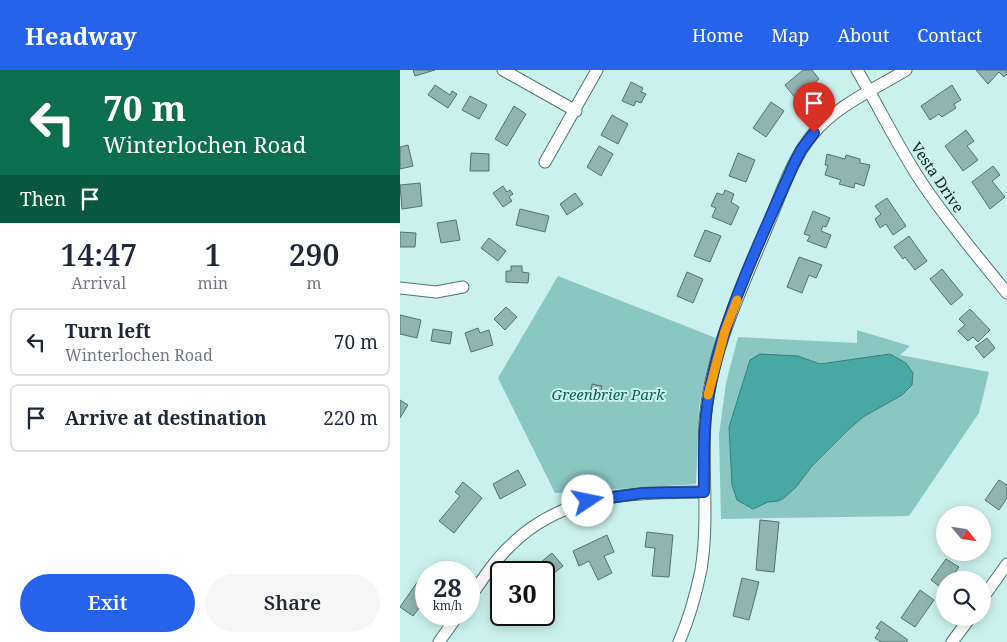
<!DOCTYPE html>
<html lang="en">
<head>
<meta charset="utf-8">
<style>
	:root { --surface:#fff; --page:#f6f6f7; --text:#1f2937; --muted:#747a83; --line:#e0e1e3; --accent:#2563eb }
	body { margin:0; font-family:"Noto Serif",serif; background:var(--page); color:var(--text); height:100vh; display:flex; flex-direction:column; font-size:19px; white-space:nowrap }
	* { box-sizing:border-box; margin:0 }
	p { font-size:16px; color:var(--muted) }
	.icon { flex:none; width:28px; height:28px; fill:none; stroke:currentColor; stroke-width:2; stroke-linecap:round; stroke-linejoin:round }
	.map { position:relative; flex:1; overflow:hidden }
	.details { display:flex; flex-direction:column; background:var(--surface); width:400px }
	.details>* { flex:none }
	.guide { background:#0b6e4f; color:#fff; overflow:hidden }
	.needle { width:32px; rotate:119deg }
	.buttons { position:absolute; left:536px; top:436px; display:grid; gap:10px }
	.buttons a { display:grid; place-items:center; width:55px; height:55px; border-radius:50%; background:var(--surface); box-shadow:0 2px 12px #0003; font-size:25px }
	.speed { position:absolute; left:15px; top:491px; display:flex; gap:10px; font-size:25px; font-weight:700; text-align:center }
	.speed>* { display:grid; place-content:center; width:65px; height:65px; border-radius:50%; background:var(--surface); box-shadow:0 2px 12px #0003; line-height:1 }
	.speed small { font-size:12px; font-weight:400 }
	.speed .limit { border:2px solid #111; border-radius:8px; background:#fff; color:#111 }
	.pin { position:absolute; display:grid; place-items:center; width:42px; height:42px; color:#fff; margin:-51px -21px; border-radius:50% 50% 50% 0; rotate:-45deg; box-shadow:0 0 5px #0007 }
	.pin .icon { rotate:45deg }
	.me { position:absolute; width:55px; margin:-28px; rotate:79deg; stroke-linejoin:round; filter:drop-shadow(0 0 4px #0008) }
	.turn { display:flex; align-items:center; gap:18px; height:105px; padding:0 20px; font-size:22px }
	.turn .icon { width:65px; height:65px; stroke-width:2.5 }
	.turn b { display:block; font-size:35px; line-height:42px }
	.then { display:flex; align-items:center; height:48px; padding:0 20px; background:#0003; gap:10px; font-size:19px }
	.eta { display:flex; justify-content:space-evenly; align-items:center; height:85px; text-align:center }
	.eta b { font-size:30px; font-weight:600; line-height:35px }
	.action { display:flex; gap:10px; margin-top:auto; padding:10px 20px }
	.action a { flex:1; height:58px; border-radius:30px; background:var(--accent); color:#fff; font-size:20px; font-weight:600; line-height:58px; text-align:center }
	.action a+a { background:var(--page); color:var(--text) }
	ul { padding:0; list-style:none }
	li { display:flex; align-items:center; gap:15px; height:68px; margin:0 10px 8px; padding:0 10px; border:2px solid var(--line); border-radius:8px }
	li div { flex:1 }
	li b { display:block; font-size:19px }
	li em { font-style:normal }
	header { display:flex; align-items:center; gap:30px; box-sizing:border-box; height:70px; padding:0 25px; background:var(--accent); color:#fff }
	header strong { font-size:24px }
	nav { display:flex; gap:28px; margin-inline-start:auto; font-size:18px }
	main { display:flex; flex:1; min-height:0 }
	.map>svg:first-child { display:block }
	.green { fill:#8ac7c3 }
	.water { fill:#48a8a4; stroke:#387f7c }
	.building { fill:#90b4b2; stroke:#507371 }
	.lines { fill:none; stroke-linecap:round; stroke-linejoin:round }
	.minor-casing { stroke:#517471; stroke-width:13 }
	.minor { stroke:#fff; stroke-width:11 }
	.route-casing { stroke:#184099; stroke-width:12 }
	.route { stroke:#2563eb; stroke-width:9 }
	.slow { stroke:#f59e0b; stroke-width:9 }
	.labels { text-anchor:middle; dominant-baseline:central; stroke-width:4; stroke-linejoin:round; paint-order:stroke }
	.street-label { font-size:15px; fill:#111f1e; stroke:#cbf1ee }
	.park-label { font-size:15px; font-style:italic; fill:#0d605d; stroke:#cbf1ee }
</style>
</head>
<body>
<header>
<strong>Headway</strong>
<nav><a>Home</a><a>Map</a><a>About</a><a>Contact</a></nav>
</header>
<main>
<section class="details">
<div class="guide">
<div class="turn"><svg class="icon" aria-label="left" viewBox="0 0 24 24"><path d="M17 20v-9H6M10 6l-5 5 5 5"/></svg><div><b>70 m</b>Winterlochen Road</div></div>
<div class="then">Then<svg class="icon" aria-label="arrive" viewBox="0 0 24 24"><path d="M6 21V4h12l-3 4 3 4H6"/></svg></div>
</div>
<div class="eta">
<div><b>14:47</b><p>Arrival</p></div>
<div><b>1</b><p>min</p></div>
<div><b>290</b><p>m</p></div>
</div>
<ul>
<li><svg class="icon" aria-label="left" viewBox="0 0 24 24"><path d="M17 20v-9H6M10 6l-5 5 5 5"/></svg><div><b>Turn left</b><p>Winterlochen Road</p></div><em>70 m</em></li>
<li><svg class="icon" aria-label="arrive" viewBox="0 0 24 24"><path d="M6 21V4h12l-3 4 3 4H6"/></svg><div><b>Arrive at destination</b></div><em>220 m</em></li>
</ul>
<div class="action"><a>Exit</a><a>Share</a></div>
</section>
<div class="map">
<svg width="607" height="572" viewBox="0 0 607 572">
	<rect width="100%" height="100%" fill="#cbf1ee"/>
	<path class="green" d="M 158,206 L 316,268 L 306,302 L 299,337 L 296,414 L 155,423 L 98,308 Z
		M 457,260 L 510,276 L 500,285 L 589,302 L 579,343 L 509,446 L 321,449 L 319,365 L 326,313 L 338,267 L 457,273 Z"/>
	<path class="water" d="M 360,284 L 398,286 L 420,294 L 490,284 L 506,293 L 513,303 L 512,315 L 502,325 L 463,347 L 447,361 L 412,396 L 396,417 L 384,428 L 378,431 L 368,432 L 353,439 L 337,430 L 332,415 L 329,357 L 350,290 Z"/>
	<path class="building" d="M 13,0 L 35,0 L 15,6 Z
		M 403,0 L 412,0 L 419,9 L 396,29 L 385,15 Z
		M 576,0 L 607,0 L 607,3 L 604,7 L 599,2 L 588,14 Z
		M 231,12 L 243,18 L 241,22 L 246,24 L 241,33 L 236,31 L 234,36 L 222,31 Z
		M 35,15 L 50,25 L 52,21 L 57,24 L 48,38 L 28,25 Z
		M 552,15 L 561,30 L 554,34 L 556,38 L 542,47 L 539,44 L 530,50 L 521,36 Z
		M 70,26 L 87,35 L 79,49 L 62,40 Z
		M 371,32 L 384,41 L 366,67 L 353,58 Z
		M 114,36 L 126,44 L 107,76 L 95,69 Z
		M 212,45 L 228,54 L 218,74 L 201,65 Z
		M 566,60 L 574,71 L 567,76 L 578,90 L 563,101 L 545,76 Z
		M 8,75 L 13,96 L 0,99 L 0,77 Z
		M 199,76 L 213,84 L 201,106 L 187,97 Z
		M 71,83 L 89,84 L 89,101 L 70,101 Z
		M 338,83 L 355,90 L 346,112 L 329,106 Z
		M 427,84 L 445,89 L 446,85 L 460,89 L 460,93 L 470,95 L 464,116 L 455,113 L 454,118 L 439,114 L 441,110 L 425,105 L 428,95 L 425,95 Z
		M 593,96 L 600,105 L 592,111 L 605,127 L 590,139 L 572,112 Z
		M 20,113 L 22,136 L 2,139 L 0,115 Z
		M 103,116 L 107,122 L 110,120 L 113,124 L 109,127 L 112,131 L 103,137 L 93,123 Z
		M 325,120 L 334,124 L 331,132 L 339,137 L 331,155 L 312,147 L 316,138 L 311,136 L 317,123 L 323,125 Z
		M 175,123 L 183,134 L 167,145 L 160,134 Z
		M 487,128 L 506,156 L 493,165 L 486,154 L 480,158 L 475,149 L 481,144 L 475,136 Z
		M 120,139 L 149,146 L 145,162 L 116,155 Z
		M 413,141 L 430,148 L 426,157 L 423,156 L 421,161 L 431,165 L 426,178 L 407,171 L 410,166 L 404,164 Z
		M 56,150 L 60,170 L 41,173 L 37,153 Z
		M 305,160 L 321,166 L 310,192 L 294,186 Z
		M 0,162 L 16,163 L 15,177 L 0,177 Z
		M 509,166 L 527,191 L 515,200 L 505,187 L 503,189 L 494,177 Z
		M 89,168 L 106,181 L 98,191 L 81,178 Z
		M 399,187 L 422,195 L 416,208 L 409,205 L 402,223 L 387,217 Z
		M 111,196 L 122,196 L 122,202 L 129,203 L 128,213 L 106,212 L 106,201 L 111,201 Z
		M 542,199 L 563,225 L 551,235 L 530,209 Z
		M 287,202 L 303,209 L 293,233 L 277,226 Z
		M 106,237 L 117,247 L 105,260 L 94,249 Z
		M 570,239 L 590,260 L 578,272 L 573,267 L 568,271 L 558,261 L 565,255 L 559,249 Z
		M 0,245 L 21,250 L 17,268 L 0,264 Z
		M 78,258 L 80,263 L 89,260 L 93,275 L 71,282 L 65,263 Z
		M 33,259 L 52,262 L 50,274 L 31,271 Z
		M 587,268 L 595,278 L 584,288 L 575,277 Z
		M 192,314 L 202,316 L 199,329 L 190,328 Z
		M 0,330 L 8,335 L 0,348 Z
		M 118,400 L 126,415 L 100,429 L 93,414 Z
		M 599,410 L 607,415 L 607,428 L 599,440 L 585,430 Z
		M 63,412 L 82,428 L 54,463 L 39,451 L 60,426 L 55,422 Z
		M 360,450 L 379,452 L 374,502 L 356,500 Z
		M 247,462 L 273,465 L 269,507 L 252,506 L 255,478 L 245,477 Z
		M 207,465 L 214,482 L 204,486 L 212,503 L 198,510 L 189,491 L 179,496 L 173,481 Z
		M 152,483 L 163,496 L 144,511 L 144,502 L 129,502 Z
		M 546,489 L 559,497 L 550,510 L 545,510 L 543,519 L 531,510 Z
		M 342,508 L 359,512 L 349,550 L 333,546 Z
		M 18,511 L 26,516 L 26,529 L 13,546 L 0,537 Z
		M 520,520 L 534,530 L 515,557 L 501,548 Z
		M 481,551 L 508,570 L 506,572 L 481,572 L 475,568 L 480,560 L 476,558 Z"/>
	<g class="lines">
		<g class="minor-casing">
			<path id="minor" d="M 103,0 L 176,41
				M 457,0 C 479,37 498,77 522,113 C 548,152 578,187 607,223
				M 145,92 L 197,0
				M 0,218 L 36,222 L 63,217
				M 69,529 C 82,510 94,491 111,475 C 164,422 235,423 305,422
				M 582,529 L 607,494
				M 39,572 L 58,545
				M 279,572 C 289,549 296,524 301,500 C 309,451 302,401 305,352 C 310,283 342,218 368,155 C 381,124 392,89 413,64 C 437,35 475,19 506,0
				M 552,572 L 570,548"/>
		</g>
		<use href="#minor" class="minor"/>
	</g>
	<g class="lines">
		<g class="route-casing">
			<path id="route" d="M 188,431 L 243,423 L 304,422 C 304,389 303,356 309,324 C 323,245 361,169 393,96 L 401,80 L 414,63"/>
		</g>
		<use href="#route" class="route"/>
		<path class="slow" d="M 308,325 L 325,261 L 337,230"/>
	</g>
	<g class="labels">
		<g class="street-label">
			<text transform="translate(538 107) rotate(56)">Vesta Drive</text>
		</g>
		<g class="park-label">
			<text x="208" y="324">Greenbrier Park</text>
		</g>
	</g>
</svg>
<div class="buttons">
<a><svg class="needle" viewBox="-14 -14 28 28"><path d="M0-13l5 13h-10z" fill="#e53935"/><path d="M0 13l5-13h-10z" fill="#747a83"/></svg></a>
<a><svg class="icon" aria-label="search" viewBox="0 0 24 24"><circle cx="10" cy="10" r="6"/><path d="M15 15l6 6"/></svg></a>
</div>
<div class="speed"><div>28<small>km/h</small></div><div class="limit">30</div></div>
<div class="pin" style="left:414px;top:63px;background:#d93025"><svg class="icon" aria-label="arrive" viewBox="0 0 24 24"><path d="M6 21V4h12l-3 4 3 4H6"/></svg></div>
<svg class="me" style="left:188px;top:431px" viewBox="-20 -20 40 40"><circle r="19" fill="#fff"/><path d="M0-13L10 11 0 6-10 11z" fill="#2563eb"/></svg>
</div>
</main>
</body>
</html>
